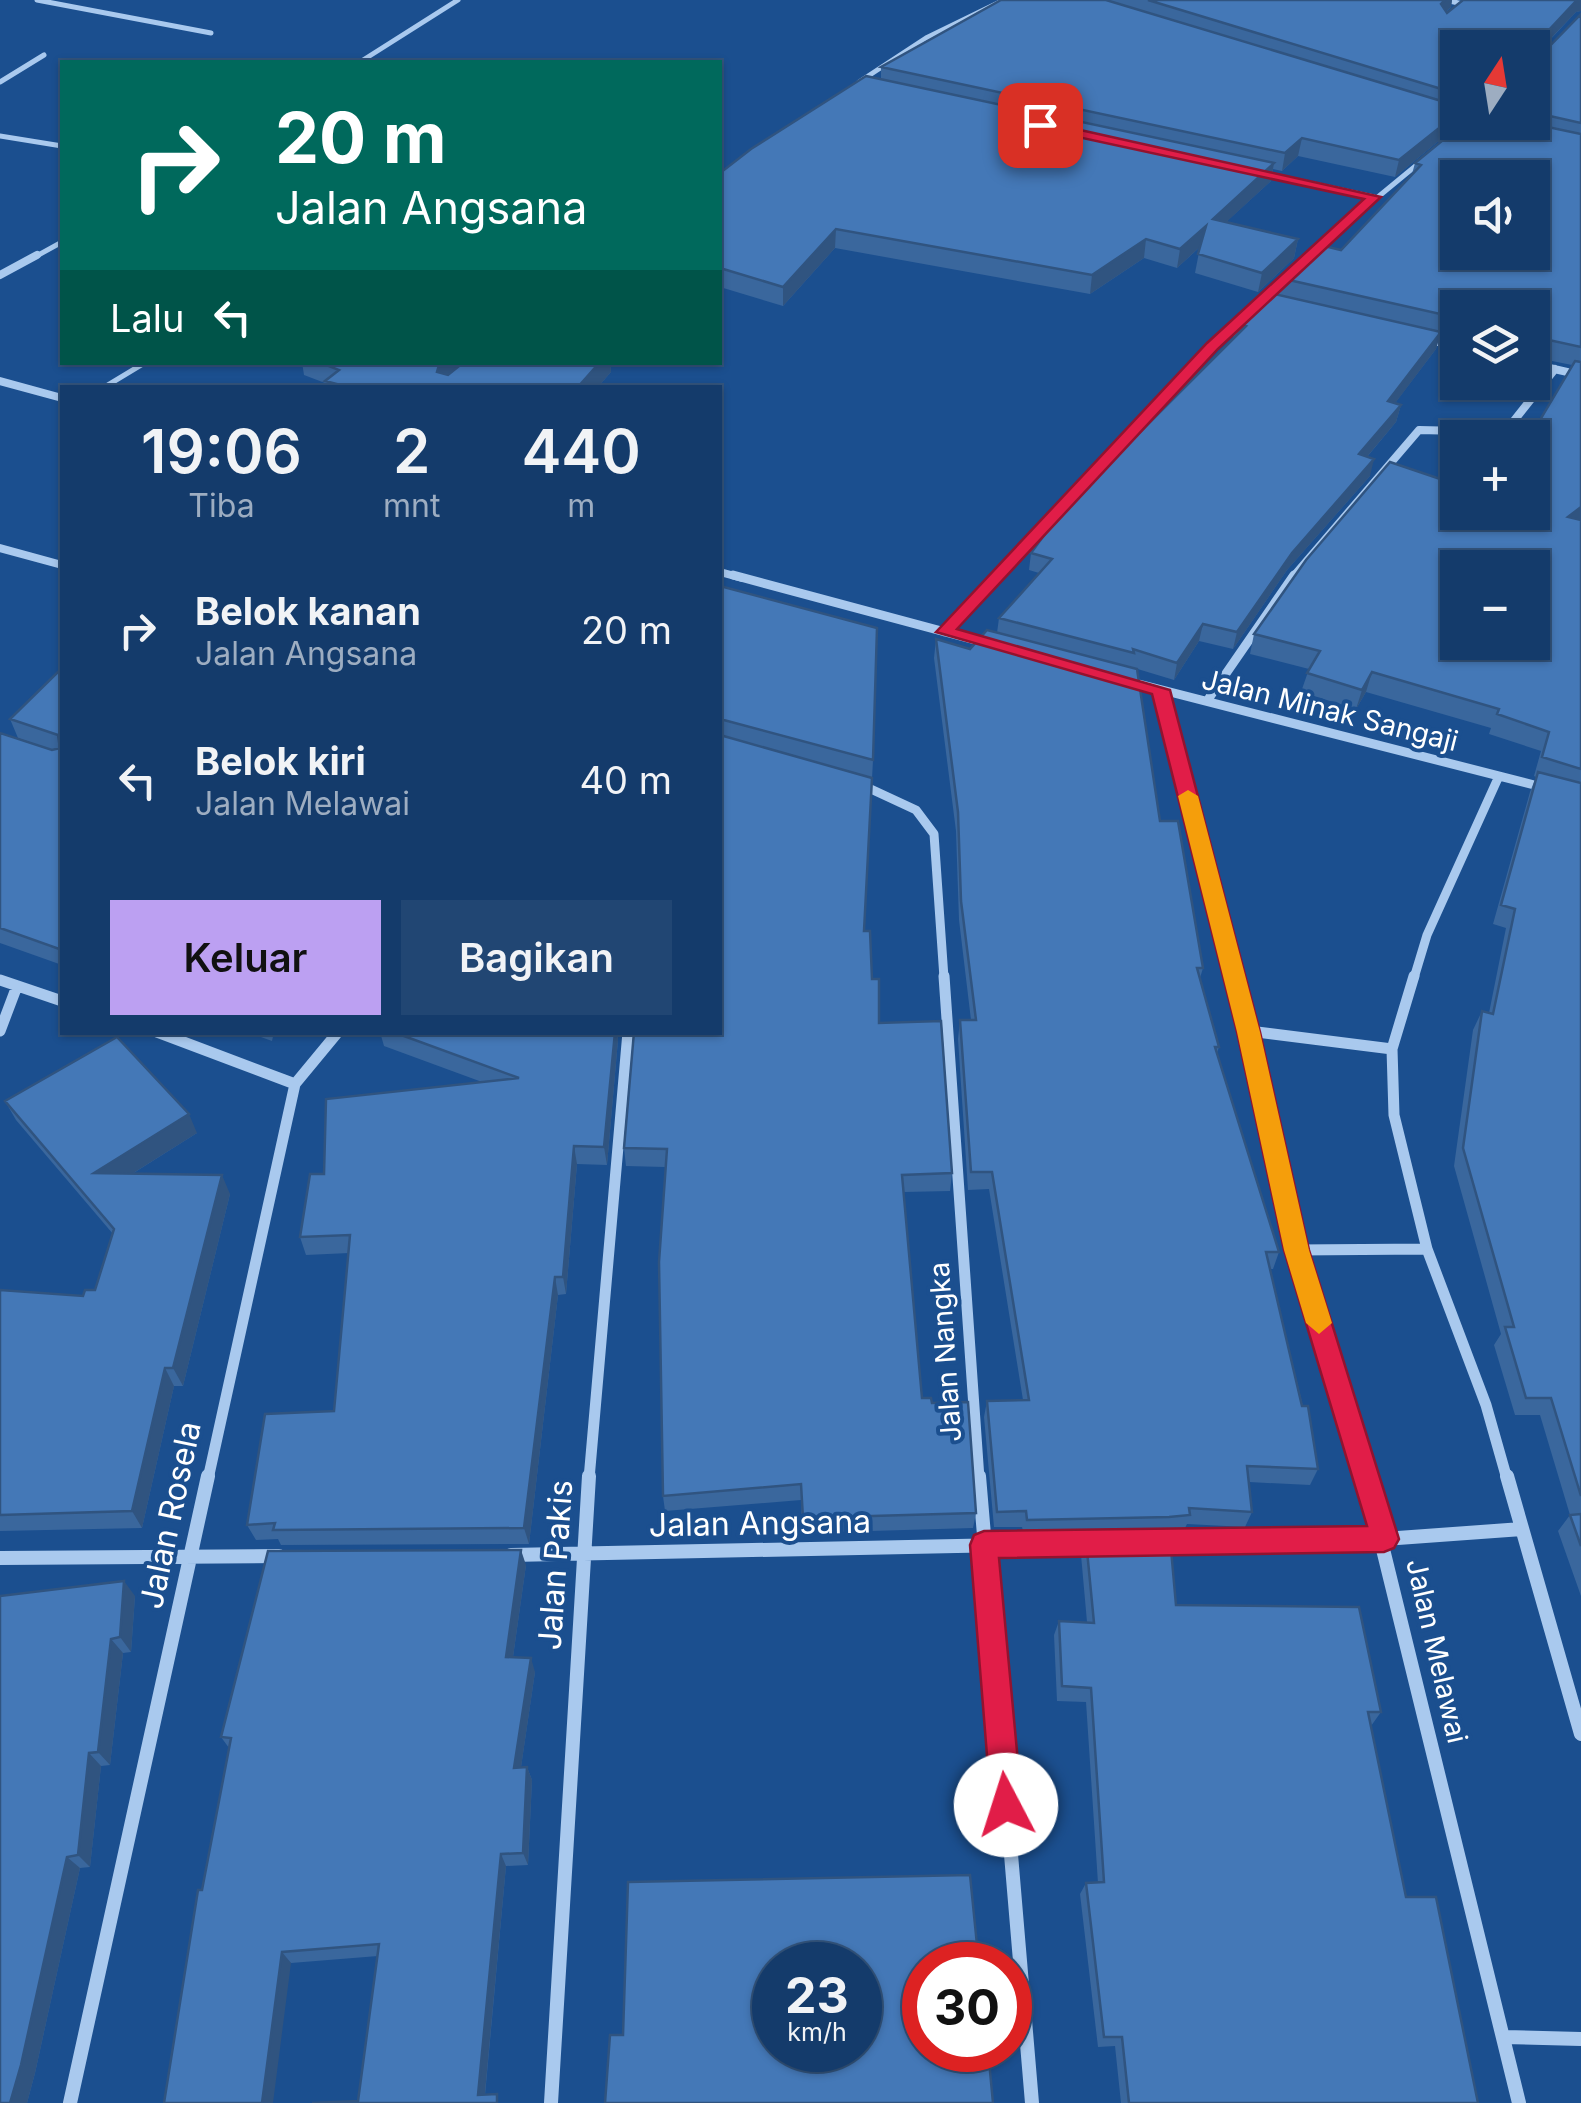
<!DOCTYPE html>
<html lang="id">
<head>
<meta charset="utf-8">
<style>
	:root { --surface:#143b6b; --page:#214673; --text:#f1f3f6; --muted:#9dadc1; --line:#33557e; --accent:#bca0f2 }
	body { margin:0; font-family:Inter,sans-serif; background:var(--page); color:var(--text); height:100vh; display:flex; flex-direction:column; font-size:38px; white-space:nowrap }
	* { box-sizing:border-box; margin:0 }
	p { font-size:32px; color:var(--muted) }
	.icon { flex:none; width:55px; height:55px; fill:none; stroke:currentColor; stroke-width:2; stroke-linecap:round; stroke-linejoin:round }
	.map { position:relative; flex:1; overflow:hidden }
	.drawer { position:absolute; left:60px; top:385px; width:662px; height:650px; display:flex; flex-direction:column; background:var(--surface); border-radius:0px; box-shadow:0 2px 8px #0004,0 0 0 2px var(--line) }
	.drawer>* { flex:none }
	.guide { position:absolute; left:60px; top:60px; width:662px; height:305px; border-radius:0px; box-shadow:0 2px 8px #0004,0 0 0 2px var(--line); background:#00695c; color:#fff; overflow:hidden }
	.needle { width:65px; rotate:12deg }
	.controls { position:absolute; left:1440px; top:30px; display:grid; gap:20px }
	.controls a { display:grid; place-items:center; width:110px; height:110px; border-radius:0px; background:var(--surface); box-shadow:0 2px 8px #0004,0 0 0 2px var(--line); font-size:50px }
	.speed { position:absolute; left:752px; top:1942px; display:flex; gap:20px; font-size:50px; font-weight:700; text-align:center }
	.speed>* { display:grid; place-content:center; width:130px; height:130px; border-radius:50%; background:var(--surface); box-shadow:0 2px 8px #0004,0 0 0 2px var(--line); line-height:1 }
	.speed small { font-size:25px; font-weight:400 }
	.speed .limit { border:15px solid #d22; background:#fff; color:#111 }
	.pin { position:absolute; display:grid; place-items:center; width:85px; height:85px; color:#fff; margin:-42px; border-radius:20px; box-shadow:0 5px 15px #0006 }
	.me { position:absolute; width:110px; margin:-55px; rotate:355deg; stroke-linejoin:round; filter:drop-shadow(0 0 8px #0008) }
	.turn { display:flex; align-items:center; gap:35px; height:210px; padding:0 50px; font-size:45px }
	.turn .icon { width:130px; height:130px; stroke-width:2.5 }
	.turn b { display:block; font-size:70px; line-height:85px }
	.then { display:flex; align-items:center; height:95px; padding:0 50px; background:#0003; gap:20px; font-size:38px }
	.eta { display:flex; justify-content:space-evenly; align-items:center; height:170px; text-align:center }
	.eta b { font-size:60px; font-weight:600; line-height:70px }
	.action { display:flex; gap:20px; margin-top:auto; padding:20px 50px }
	.action a { flex:1; height:115px; border-radius:0px; background:var(--accent); color:#111; font-size:40px; font-weight:600; line-height:115px; text-align:center }
	.action a+a { background:var(--page); color:var(--text) }
	ul { padding:0; list-style:none }
	li { display:flex; align-items:center; gap:30px; height:150px; padding:0 50px }
	li div { flex:1 }
	li b { display:block; font-size:38px }
	li em { font-style:normal }
	.map>svg:first-child { display:block }
	.lines { fill:none; stroke-linecap:round; stroke-linejoin:round }
	.service { stroke:#a9c9ee; stroke-width:5 }
	.minor-far4 { stroke:#a9c9ee; stroke-width:5 }
	.minor-far3 { stroke:#a9c9ee; stroke-width:8 }
	.minor-far2 { stroke:#a9c9ee; stroke-width:9 }
	.minor-far1 { stroke:#a9c9ee; stroke-width:11 }
	.minor { stroke:#a9c9ee; stroke-width:14 }
	.wall { fill:#3a679d }
	.shaded-wall { fill:#305480 }
	.building { fill:#4478b7; stroke:#305480; stroke-width:2.5; fill-rule:evenodd }
	.route { fill:#e11d48; stroke:#92132f; stroke-width:2.5 }
	.slow { fill:#f59e0b }
	.labels { text-anchor:middle; dominant-baseline:central; stroke-width:8; stroke-linejoin:round; paint-order:stroke }
	.street-label { font-size:28px; fill:#fff; stroke:#1b4f8f }
	.near-street-label { font-size:32px; fill:#fff; stroke:#1b4f8f }
</style>
</head>
<body>
<div class="map">
<svg width="1581" height="2103" viewBox="0 0 1581 2103">
	<rect width="100%" height="100%" fill="#1b4f8f"/>
	<g class="lines">
		<path class="service" d="M 103,388 L 146,362"/>
		<path class="minor-far4" d="M 37,0 L 211,33
			M 1445,0 L 1463,4 L 1467,0
			M 360,62 L 458,0
			M 0,82 L 44,55
			M 859,82 L 926,38 L 1004,0
			M 0,136 L 62,146
			M 1263,173 L 1374,197
			M 1310,253 L 1424,159
			M 33,258 L 62,242"/>
		<path class="minor-far3" d="M 0,275 L 37,255
			M 1259,301 L 1287,275
			M 1429,340 L 1458,346
			M 1532,364 L 1581,375
			M 0,381 L 62,398
			M 0,548 L 62,565
			M 720,572 L 742,578
			M 996,578 L 1247,313
			M 1292,578 L 1419,430 L 1505,432 L 1555,369"/>
		<path class="minor-far2" d="M 733,575 L 990,644
			M 945,632 L 999,575
			M 1127,681 L 1546,788
			M 1160,691 L 1235,978
			M 1207,701 L 1294,575
			M 860,784 L 916,810 L 934,834 L 944,978
			M 1414,978 L 1427,935 L 1499,776"/>
		<path class="minor-far1" d="M 944,976 L 979,1479
			M 1235,976 L 1297,1250 L 1366,1479
			M 1414,976 L 1392,1049 L 1394,1115 L 1427,1249 L 1486,1405 L 1507,1479
			M 0,980 L 62,1001
			M 0,1031 L 17,986
			M 1249,1031 L 1392,1049
			M 157,1032 L 295,1084 L 208,1479
			M 295,1084 L 338,1032
			M 1297,1250 L 1427,1249
			M 589,1479 L 628,1032"/>
		<path class="minor" d="M 979,1476 L 1032,2103
			M 1365,1476 L 1519,2103
			M 1507,1476 L 1581,1734
			M 1161,1542 L 1384,1539 L 1522,1529
			M 511,1555 L 1099,1543
			M 0,1558 L 279,1556
			M 1504,2037 L 1581,2039
			M 70,2103 L 208,1476
			M 551,2103 L 589,1476"/>
	</g>
	<path class="wall" d="M 1001,0 L 1452,0 L 1451,7 L 1446,12 L 1447,13 L 1581,0 L 1581,11 L 1576,12 L 1535,56 L 1538,58 L 1581,14 L 1581,1596 L 1558,1531 L 1570,1515 L 1540,1415 L 1515,1415 L 1494,1345 L 1501,1334 L 1454,1166 L 1473,1030 L 1482,1011 L 1489,1013 L 1506,928 L 1493,924 L 1530,792 L 1536,777 L 1534,776 L 1541,751 L 1489,734 L 1491,728 L 1366,692 L 1356,709 L 1301,692 L 1309,669 L 1250,654 L 1254,634 L 1458,512 L 1540,420 L 1572,365 L 1532,357 L 1532,308 L 1458,308 L 1458,338 L 1440,334 L 1436,349 L 1395,403 L 1401,405 L 1396,422 L 1367,457 L 1370,476 L 1287,570 L 1233,649 L 1199,641 L 1174,680 L 1131,667 L 1160,821 L 1203,968 L 1200,978 L 1219,1047 L 1217,1053 L 1279,1252 L 1273,1269 L 1270,1269 L 1318,1469 L 1310,1485 L 1249,1482 L 1252,1512 L 1245,1527 L 1187,1524 L 1184,1530 L 1163,1532 L 1024,1535 L 1022,1527 L 994,1527 L 984,1417 L 987,1401 L 1023,1400 L 989,1189 L 968,1190 L 958,1039 L 960,1020 L 971,1020 L 959,920 L 956,831 L 934,658 L 936,639 L 970,649 L 997,633 L 999,618 L 1039,573 L 1029,570 L 1031,553 L 1233,339 L 1236,323 L 1276,294 L 1280,278 L 1341,250 L 1412,174 L 1415,163 L 1465,122 L 1532,122 L 1532,48 L 1458,48 L 1458,125 L 1395,177 L 1298,156 L 1282,171 L 1273,169 L 1271,181 L 1226,222 L 1298,239 L 1294,258 L 1258,292 L 1195,273 L 1200,247 L 1177,268 L 1144,258 L 1090,294 L 835,248 L 783,306 L 720,287 L 720,173 L 881,79 L 881,67 Z
		M 302,362 L 610,362 L 611,372 L 597,388 L 326,388 L 325,383 L 304,375 Z
		M 720,586 L 873,760 L 864,931 L 879,1023 L 952,1173 L 950,1191 L 904,1192 L 922,1398 L 932,1403 L 976,1513 L 973,1528 L 802,1533 L 801,1500 L 665,1511 L 663,1496 L 665,1167 L 626,1166 L 624,1148 L 720,1032 Z
		M 62,668 L 62,965 L 0,943 L 0,733 L 53,750 L 18,738 L 10,719 Z
		M 247,1032 L 274,1032 L 272,1041 Z
		M 380,1032 L 617,1032 L 618,1040 L 607,1165 L 577,1164 L 566,1294 L 558,1295 L 529,1544 L 281,1545 L 278,1539 L 256,1540 L 247,1525 L 334,1411 L 349,1253 L 306,1255 L 300,1237 L 482,1082 L 384,1046 Z
		M 5,1101 L 197,1133 L 132,1174 L 230,1194 L 183,1386 L 174,1386 L 142,1528 L 0,1531 L 0,1290 L 83,1296 L 95,1290 L 113,1234 L 16,1120 Z
		M 1086,1540 L 1176,1605 L 1381,1712 L 1371,1726 L 1406,1897 L 1478,2103 L 1121,2103 L 1115,2046 L 1098,2047 L 1080,1894 L 1086,1883 L 1098,1883 L 1086,1702 L 1057,1701 L 1054,1635 L 1059,1621 L 1087,1622 L 1081,1555 Z
		M 526,1565 L 513,1657 L 535,1672 L 521,1767 L 527,1767 L 532,1780 L 528,1865 L 506,1866 L 485,2095 L 358,2101 L 378,1956 L 291,1963 L 202,1890 L 229,1748 L 221,1737 Z
		M 0,1596 L 135,1596 L 131,1652 L 123,1653 L 110,1765 L 101,1766 L 90,1867 L 80,1868 L 35,2073 L 27,2103 L 0,2103 Z"/>
	<path class="shaded-wall" d="M 1445,0 L 1452,0 L 1451,7 L 1436,20 L 1441,4 Z
		M 1577,0 L 1581,0 L 1581,11 L 1576,12 L 1532,58 L 1532,48 Z
		M 1458,113 L 1458,125 L 1395,177 L 1399,160 Z
		M 1302,138 L 1298,156 L 1282,171 L 1285,153 Z
		M 1274,163 L 1271,181 L 1209,238 L 1213,219 Z
		M 1206,226 L 1202,245 L 1177,268 L 1180,249 Z
		M 836,229 L 835,248 L 783,306 L 783,287 Z
		M 1146,239 L 1144,258 L 1090,294 L 1092,275 Z
		M 1298,239 L 1294,258 L 1258,292 L 1262,273 Z
		M 1441,332 L 1436,349 L 1384,418 L 1388,401 Z
		M 1540,338 L 1534,357 L 1532,357 L 1533,341 Z
		M 440,362 L 467,362 L 442,383 L 437,372 Z
		M 600,362 L 610,362 L 611,372 L 597,388 L 577,388 Z
		M 1401,405 L 1396,422 L 1355,471 L 1359,454 Z
		M 1374,459 L 1370,476 L 1287,570 L 1233,649 L 1237,632 L 1292,553 Z
		M 1581,507 L 1581,521 L 1568,517 Z
		M 1203,624 L 1199,641 L 1174,680 L 1177,663 Z
		M 1372,672 L 1366,692 L 1356,709 L 1362,690 Z
		M 615,1032 L 617,1032 L 618,1040 L 607,1165 L 604,1147 Z
		M 189,1114 L 197,1133 L 103,1192 L 94,1173 Z
		M 574,1146 L 577,1164 L 566,1294 L 563,1277 Z
		M 222,1175 L 230,1194 L 183,1386 L 173,1368 Z
		M 555,1277 L 558,1295 L 529,1544 L 524,1528 Z
		M 165,1368 L 174,1386 L 142,1528 L 132,1511 Z
		M 521,1550 L 526,1565 L 511,1671 L 506,1657 Z
		M 124,1581 L 135,1596 L 131,1652 L 120,1637 Z
		M 111,1639 L 123,1653 L 110,1765 L 98,1752 Z
		M 531,1658 L 535,1672 L 519,1781 L 514,1768 Z
		M 89,1753 L 101,1766 L 90,1867 L 78,1855 Z
		M 527,1767 L 532,1780 L 528,1865 L 523,1853 Z
		M 501,1854 L 506,1866 L 484,2103 L 478,2095 Z
		M 67,1857 L 80,1868 L 35,2073 L 27,2103 L 10,2103 Z
		M 282,1952 L 291,1963 L 273,2103 L 262,2103 Z"/>
	<path class="building" d="M 1001,0 L 1106,0 L 1458,106 L 1458,113 L 1399,160 L 1302,138 L 1285,153 L 881,67 Z
		M 1148,0 L 1445,0 L 1441,4 L 1447,13 L 1463,0 L 1577,0 L 1532,48 L 1458,48 L 1458,94 Z
		M 1581,14 L 1581,123 L 1532,112 L 1532,55 L 1538,58 Z
		M 866,76 L 1274,163 L 1213,219 L 1298,239 L 1262,273 L 1198,254 L 1206,226 L 1180,249 L 1146,239 L 1092,275 L 836,229 L 783,287 L 720,268 L 720,173 L 751,149 Z
		M 1465,122 L 1524,122 L 1581,134 L 1581,347 L 1540,338 L 1532,341 L 1532,308 L 1458,308 L 1458,318 L 1280,278 L 1316,244 L 1341,250 L 1421,165 L 1415,163 ZM 1458,178 L 1532,178 L 1532,252 L 1458,252 Z
		M 1266,292 L 1441,332 L 1388,401 L 1401,405 L 1359,454 L 1374,459 L 1292,553 L 1237,632 L 1203,624 L 1177,663 L 1133,649 L 1134,653 L 999,618 L 1052,559 L 1031,553 L 1064,508 L 1246,326 L 1236,323 Z
		M 1575,361 L 1581,362 L 1581,507 L 1568,517 L 1581,520 L 1581,769 L 1542,757 L 1549,732 L 1497,714 L 1499,709 L 1372,672 L 1362,690 L 1307,673 L 1320,651 L 1254,634 L 1306,560 L 1390,462 L 1458,485 L 1458,512 L 1532,512 L 1532,438 L 1522,438 L 1540,420 ZM 1458,568 L 1532,568 L 1532,642 L 1458,642 Z
		M 319,362 L 440,362 L 437,372 L 448,375 L 464,362 L 600,362 L 577,388 L 352,388 L 325,381 L 339,370 Z
		M 720,586 L 877,628 L 873,760 L 720,719 Z
		M 987,630 L 1137,669 L 1160,821 L 1178,821 L 1203,968 L 1197,968 L 1219,1047 L 1215,1047 L 1279,1252 L 1266,1252 L 1302,1406 L 1308,1406 L 1318,1469 L 1247,1466 L 1252,1512 L 1189,1508 L 1190,1515 L 1169,1517 L 1027,1520 L 1026,1511 L 997,1512 L 987,1401 L 1029,1400 L 992,1172 L 971,1172 L 960,1020 L 976,1020 L 961,901 L 958,812 L 936,639 L 970,649 Z
		M 62,668 L 62,950 L 0,928 L 0,733 L 52,750 L 60,748 L 58,735 L 10,719 Z
		M 720,735 L 872,778 L 864,931 L 870,931 L 872,979 L 879,979 L 879,1023 L 941,1021 L 952,1173 L 902,1175 L 922,1398 L 931,1398 L 932,1403 L 968,1402 L 976,1513 L 803,1518 L 801,1484 L 663,1496 L 659,1262 L 667,1149 L 624,1148 L 634,1032 L 720,1032 Z
		M 1538,772 L 1581,783 L 1581,1496 L 1551,1398 L 1526,1398 L 1505,1327 L 1514,1327 L 1463,1148 L 1482,1011 L 1493,1014 L 1515,909 L 1501,905 Z
		M 393,1032 L 615,1032 L 604,1147 L 574,1146 L 563,1277 L 555,1277 L 524,1528 L 273,1530 L 275,1523 L 247,1525 L 265,1414 L 334,1411 L 350,1235 L 300,1237 L 310,1174 L 324,1174 L 326,1099 L 519,1078 Z
		M 117,1037 L 189,1114 L 94,1173 L 222,1175 L 173,1368 L 165,1368 L 132,1511 L 0,1515 L 0,1290 L 83,1296 L 85,1290 L 95,1290 L 114,1229 L 5,1101 Z
		M 1581,1514 L 1581,1546 L 1570,1515 Z
		M 1170,1538 L 1176,1605 L 1359,1607 L 1381,1712 L 1368,1712 L 1406,1897 L 1436,1897 L 1478,2103 L 1129,2103 L 1122,2037 L 1104,2037 L 1086,1883 L 1104,1882 L 1091,1688 L 1062,1686 L 1059,1621 L 1094,1623 L 1086,1540 Z
		M 521,1550 L 506,1657 L 531,1658 L 514,1768 L 527,1767 L 523,1853 L 501,1854 L 478,2095 L 497,2094 L 497,2103 L 312,2103 L 358,2101 L 379,1944 L 282,1952 L 262,2103 L 164,2103 L 198,1890 L 202,1890 L 231,1738 L 221,1737 L 268,1551 Z
		M 124,1581 L 120,1637 L 111,1639 L 98,1752 L 89,1753 L 78,1855 L 67,1857 L 21,2065 L 10,2103 L 0,2103 L 0,1596 Z
		M 970,1875 L 979,1965 L 925,1965 L 925,2050 L 988,2050 L 993,2103 L 605,2103 L 610,2035 L 623,2035 L 628,1882 ZM 775,1965 L 860,1965 L 860,2050 L 775,2050 Z"/>
	<path class="route" d="M 1040,121 L 1381,197 L 1218,349 L 957,629 L 1170,690 L 1260,1032 L 1309,1250 L 1399,1539 L 1394,1548 L 1384,1552 L 999,1558 L 1022,1805 L 1017,1816 L 1006,1821 L 995,1816 L 991,1805 L 970,1545 L 974,1535 L 984,1531 L 1367,1526 L 1284,1250 L 1237,1032 L 1152,694 L 936,632 L 1207,343 L 1364,199 L 1036,128 Z"/>
	<path class="slow" d="M 1188,790 L 1198,796 L 1260,1032 L 1309,1250 L 1332,1323 L 1319,1334 L 1306,1323 L 1284,1250 L 1237,1032 L 1178,796 Z"/>
	<g class="labels">
		<g class="street-label">
			<text transform="translate(1330 710) rotate(14)">Jalan Minak Sangaji</text>
			<text transform="translate(945 1352) rotate(-94)">Jalan Nangka</text>
			<text transform="translate(1437 1651) rotate(77)">Jalan Melawai</text>
		</g>
		<g class="near-street-label">
			<text transform="translate(170 1515) rotate(-78)">Jalan Rosela</text>
			<text transform="translate(760 1523) rotate(-1)">Jalan Angsana</text>
			<text transform="translate(555 1565) rotate(-86)">Jalan Pakis</text>
		</g>
	</g>
</svg>
<div class="controls">
<a><svg class="needle" viewBox="-14 -14 28 28"><path d="M0-13l5 13h-10z" fill="#e53935"/><path d="M0 13l5-13h-10z" fill="#9dadc1"/></svg></a>
<a><svg class="icon" aria-label="sound" viewBox="0 0 24 24"><path d="M4 9h4l5-4v14l-5-4H4zM17 9q2 3 0 6"/></svg></a>
<a><svg class="icon" aria-label="layers" viewBox="0 0 24 24"><path d="M12 4l9 5-9 5-9-5zM3 14l9 5 9-5"/></svg></a>
<a>+</a>
<a>−</a>
</div>
<div class="speed"><div>23<small>km/h</small></div><div class="limit">30</div></div>
<div class="pin" style="left:1040px;top:125px;background:#d93025"><svg class="icon" aria-label="arrive" viewBox="0 0 24 24"><path d="M6 21V4h12l-3 4 3 4H6"/></svg></div>
<svg class="me" style="left:1006px;top:1805px" viewBox="-20 -20 40 40"><circle r="19" fill="#fff"/><path d="M0-13L10 11 0 6-10 11z" fill="#e11d48"/></svg>
<div class="guide">
<div class="turn"><svg class="icon" aria-label="right" viewBox="0 0 24 24"><path d="M7 20v-9h11M14 6l5 5-5 5"/></svg><div><b>20 m</b>Jalan Angsana</div></div>
<div class="then">Lalu<svg class="icon" aria-label="left" viewBox="0 0 24 24"><path d="M17 20v-9H6M10 6l-5 5 5 5"/></svg></div>
</div>
<section class="drawer">
<div class="eta">
<div><b>19:06</b><p>Tiba</p></div>
<div><b>2</b><p>mnt</p></div>
<div><b>440</b><p>m</p></div>
</div>
<ul>
<li><svg class="icon" aria-label="right" viewBox="0 0 24 24"><path d="M7 20v-9h11M14 6l5 5-5 5"/></svg><div><b>Belok kanan</b><p>Jalan Angsana</p></div><em>20 m</em></li>
<li><svg class="icon" aria-label="left" viewBox="0 0 24 24"><path d="M17 20v-9H6M10 6l-5 5 5 5"/></svg><div><b>Belok kiri</b><p>Jalan Melawai</p></div><em>40 m</em></li>
</ul>
<div class="action"><a>Keluar</a><a>Bagikan</a></div>
</section>
</div>
</body>
</html>
